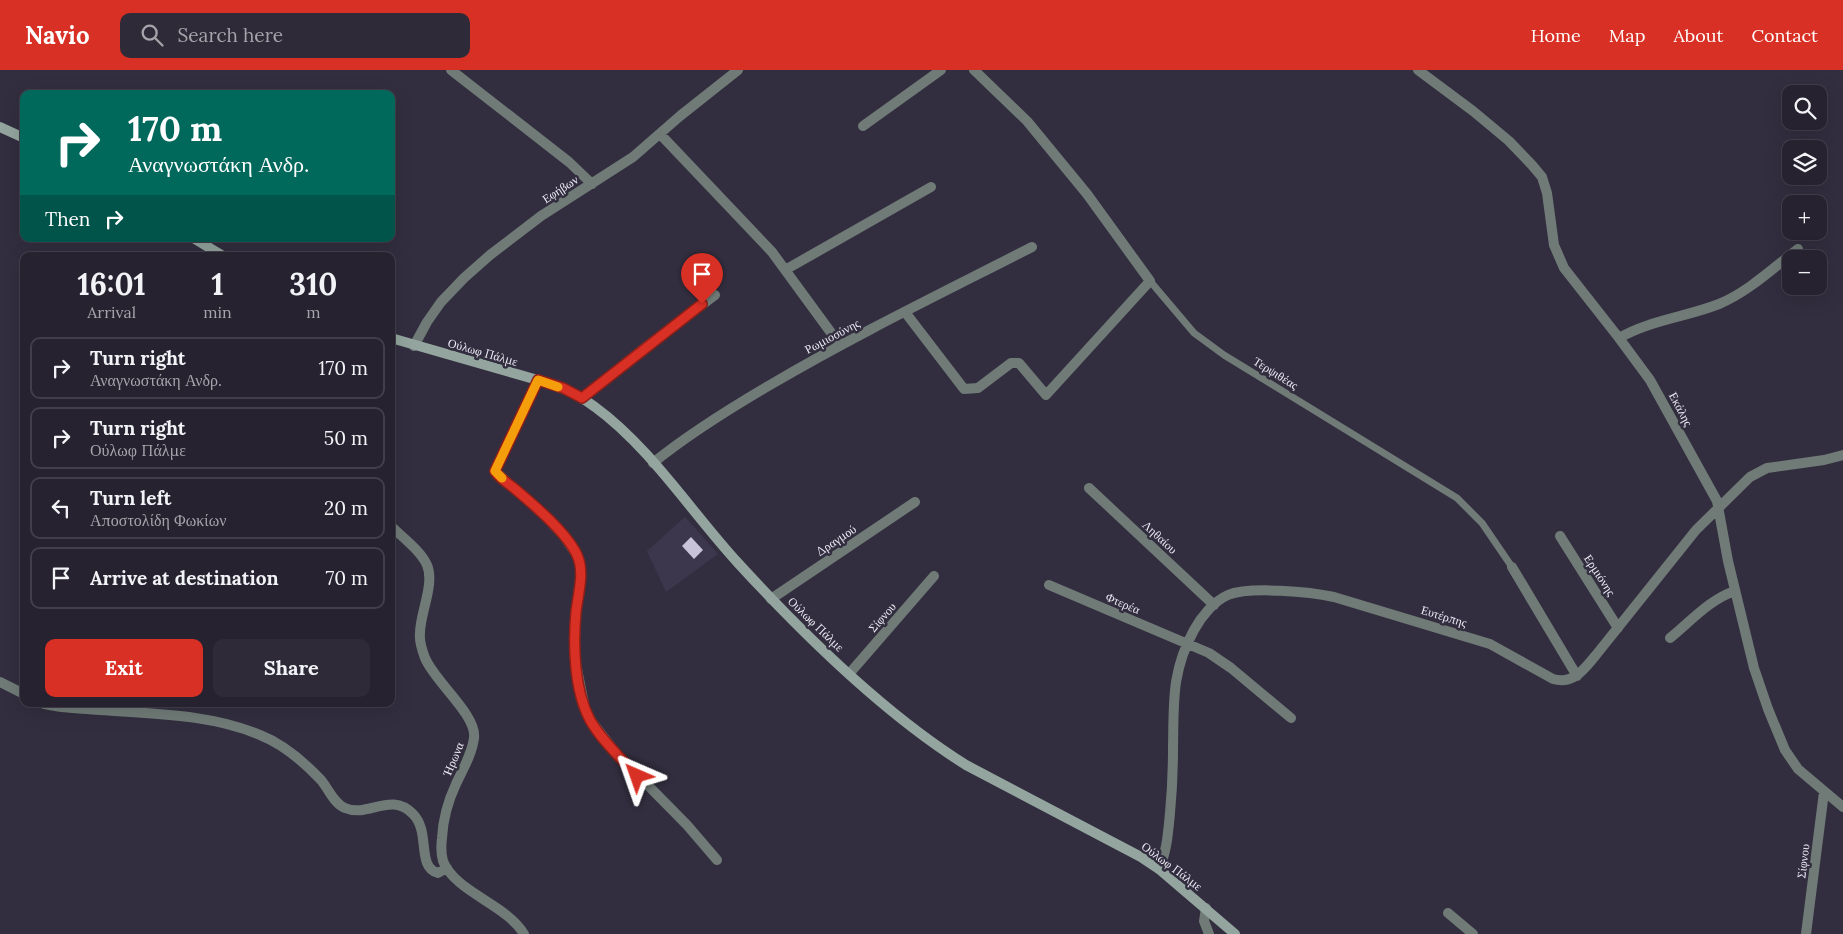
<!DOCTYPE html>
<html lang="en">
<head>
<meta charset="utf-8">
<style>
	:root { --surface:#26222f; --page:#2e2a37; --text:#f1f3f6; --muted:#a4a4aa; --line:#423f4b; --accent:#d93025 }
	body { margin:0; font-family:Lora,serif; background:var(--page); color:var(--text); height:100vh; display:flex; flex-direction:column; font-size:19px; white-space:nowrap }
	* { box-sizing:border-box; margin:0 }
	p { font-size:16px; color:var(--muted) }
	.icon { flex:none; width:28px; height:28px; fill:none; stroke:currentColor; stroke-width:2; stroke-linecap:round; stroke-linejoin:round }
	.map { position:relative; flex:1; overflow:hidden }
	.panel { position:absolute; left:20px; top:182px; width:375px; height:455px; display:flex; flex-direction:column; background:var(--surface); border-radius:10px; box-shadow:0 5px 20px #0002,0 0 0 1px var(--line) }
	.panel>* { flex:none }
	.banner { position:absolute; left:20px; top:20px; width:375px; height:152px; border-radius:10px; box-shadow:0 5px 20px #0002,0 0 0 1px var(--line); background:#00695c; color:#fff; overflow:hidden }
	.tools { position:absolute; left:1782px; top:15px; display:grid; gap:10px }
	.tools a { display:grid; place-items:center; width:45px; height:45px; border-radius:10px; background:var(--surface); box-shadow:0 5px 20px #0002,0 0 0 1px var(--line); font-size:25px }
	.pin { position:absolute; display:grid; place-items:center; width:42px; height:42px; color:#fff; margin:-51px -21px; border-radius:50% 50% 50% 0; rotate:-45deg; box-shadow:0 0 5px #0007 }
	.pin .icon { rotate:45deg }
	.me { position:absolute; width:55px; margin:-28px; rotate:317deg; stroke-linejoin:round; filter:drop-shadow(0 0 4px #0008) }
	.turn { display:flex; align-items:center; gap:18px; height:105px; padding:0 25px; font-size:22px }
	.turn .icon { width:65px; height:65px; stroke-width:2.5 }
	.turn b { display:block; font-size:35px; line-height:42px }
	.then { display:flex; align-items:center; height:48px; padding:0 25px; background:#0003; gap:10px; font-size:19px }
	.eta { display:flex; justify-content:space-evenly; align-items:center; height:85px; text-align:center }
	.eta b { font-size:30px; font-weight:700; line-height:35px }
	.primary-button { display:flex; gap:10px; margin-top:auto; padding:10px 25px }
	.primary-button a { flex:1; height:58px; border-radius:10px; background:var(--accent); color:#fff; font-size:20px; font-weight:700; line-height:58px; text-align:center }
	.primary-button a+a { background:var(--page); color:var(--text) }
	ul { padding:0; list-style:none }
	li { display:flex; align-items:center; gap:15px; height:62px; margin:0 10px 8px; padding:0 15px; border:2px solid var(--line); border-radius:10px }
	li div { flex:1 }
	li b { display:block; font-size:19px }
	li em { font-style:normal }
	header { display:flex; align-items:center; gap:30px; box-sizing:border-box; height:70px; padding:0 25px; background:var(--accent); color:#fff }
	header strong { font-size:24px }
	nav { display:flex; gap:28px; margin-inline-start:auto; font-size:18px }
	.search { width:350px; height:45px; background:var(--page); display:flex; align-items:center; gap:12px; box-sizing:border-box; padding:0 18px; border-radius:10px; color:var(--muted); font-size:19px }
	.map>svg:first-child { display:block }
	.built { fill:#3d374e }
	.building { fill:#c8c3d9 }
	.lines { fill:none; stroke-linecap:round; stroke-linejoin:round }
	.lane { stroke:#707b77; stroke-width:7 }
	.street { stroke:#707b77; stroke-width:10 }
	.secondary { stroke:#93a59e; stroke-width:10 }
	.route-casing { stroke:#8d1f18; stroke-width:12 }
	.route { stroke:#d93025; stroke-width:9 }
	.slow { stroke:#f59e0b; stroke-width:9 }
	.labels { text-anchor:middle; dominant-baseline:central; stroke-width:5; stroke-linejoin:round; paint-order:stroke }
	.street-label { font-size:12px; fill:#edebf6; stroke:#322e3f }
</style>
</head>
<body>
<header>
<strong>Navio</strong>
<div class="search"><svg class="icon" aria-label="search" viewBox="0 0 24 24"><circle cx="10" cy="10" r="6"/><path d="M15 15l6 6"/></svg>Search here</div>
<nav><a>Home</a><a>Map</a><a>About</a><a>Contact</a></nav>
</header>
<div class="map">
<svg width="1843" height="864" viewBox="0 0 1843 864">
	<rect width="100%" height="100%" fill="#322e3f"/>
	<path class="built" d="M 685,447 L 718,484 L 666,522 L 647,481 Z"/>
	<path class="building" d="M 691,467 L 703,480 L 694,489 L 682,476 Z"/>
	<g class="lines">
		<path class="lane" d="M 1150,211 L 1194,263 L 1224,285 L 1457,428 L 1482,453 L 1512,497"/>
		<path class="street" d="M 451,0 L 569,92 L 592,114
			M 1418,0 L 1473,41 L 1509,71 L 1532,95 L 1542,107 L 1547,123 L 1554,175 L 1564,198 L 1619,268 L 1650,310 L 1717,431 L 1728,491 L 1754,598 L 1768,639 L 1785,680 L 1798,699 L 1843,737
			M 863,56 L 941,0
			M 660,64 L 772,182 L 840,275
			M 785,200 L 931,117
			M 905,242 L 964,319 L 978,318 L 1011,293 L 1019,293 L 1046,325 L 1150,211 L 1087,124 L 1027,51 L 974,0
			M 1619,268 C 1650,250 1686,247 1719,234 C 1748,222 1773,198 1798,179
			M 414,276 L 427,252 L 441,232 L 464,208 L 490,185 L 541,146 L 633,87 L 680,46 L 738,0
			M 538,310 L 495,401 L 545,446 L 563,465 L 578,487 L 581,500 L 574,560 L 574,584 L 585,639 L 592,652 L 616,683 L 687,755 L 717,790
			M 582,328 L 647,276 L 715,225
			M 653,393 C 690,363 729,339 770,315 C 855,265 944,222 1032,177
			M 1089,418 L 1214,535
			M 391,456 C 403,468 420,480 427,495 C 435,514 420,543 420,563 C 419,571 422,580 425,588 C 435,612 477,645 474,668 C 472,684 463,699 456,714 C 448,731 443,750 442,768 C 441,776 441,784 443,791 C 455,822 506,834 524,864
			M 1560,466 L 1618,558
			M 1512,497 L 1577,606
			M 1049,515 L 1209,583 L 1231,598 L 1291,648
			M 771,529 L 915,432
			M 1670,568 C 1690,552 1710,529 1735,521
			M 849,604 L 934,506
			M 0,612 L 24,624
			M 44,634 C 63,639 81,638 100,640 C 153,644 211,644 260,665 C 283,674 304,692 321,710 C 328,718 334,734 345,738 C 368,748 391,721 413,744 C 431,762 416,797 438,803 L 447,798
			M 1159,799 C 1167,781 1168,763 1170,743 C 1172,722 1173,700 1173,678 C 1174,633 1171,602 1194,560 C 1201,547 1214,531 1228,525 C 1250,516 1311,522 1334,527 L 1490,574 L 1553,609 C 1574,615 1584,599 1596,585 L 1696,460 L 1750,407 L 1767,398 L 1824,390 L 1843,385
			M 1206,838 L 1204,851 L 1209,864
			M 1448,843 L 1473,864
			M 1806,864 L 1824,722"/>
		<path class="secondary" d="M 0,57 L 24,68
			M 195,169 L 223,186
			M 391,268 L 548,313 C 565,319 581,326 595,337 C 650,377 692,443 738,493 C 804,565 883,643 966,695 L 1141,787 L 1159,799 L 1235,864"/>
	</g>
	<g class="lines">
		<g class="route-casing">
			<path id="route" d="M 637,706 C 621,688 602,671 590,650 C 574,620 573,575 576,542 C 578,524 585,502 577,485 C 567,463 534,435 515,419 C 508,413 499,408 495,401 L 538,310 L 563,318 L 582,328 L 702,234"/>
		</g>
		<use href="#route" class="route"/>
		<path class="slow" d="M 502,408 L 495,401 L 538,310 L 558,317"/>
	</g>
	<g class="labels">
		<g class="street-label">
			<text transform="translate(560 119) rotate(-33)">Εφήβων</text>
			<text transform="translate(832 266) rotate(-28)">Ρωμιοσύνης</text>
			<text transform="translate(483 282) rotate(16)">Ούλωφ Πάλμε</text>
			<text transform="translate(1276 303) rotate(32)">Τερψιθέας</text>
			<text transform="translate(1681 339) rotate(62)">Εκάλης</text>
			<text transform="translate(1160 467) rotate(43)">Ληθαίου</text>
			<text transform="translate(836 470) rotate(-34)">Δραγμού</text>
			<text transform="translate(1600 505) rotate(57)">Ερμιόνης</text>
			<text transform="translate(1123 533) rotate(23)">Φτερέα</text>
			<text transform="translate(1444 546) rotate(17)">Ευτέρπης</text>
			<text transform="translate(882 547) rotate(-49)">Σίφνου</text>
			<text transform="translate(816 554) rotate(44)">Ούλωφ Πάλμε</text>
			<text transform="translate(453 689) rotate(-67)">Ήρωνα</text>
			<text transform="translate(1803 791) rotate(-83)">Σίφνου</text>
			<text transform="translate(1172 796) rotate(37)">Ούλωφ Πάλμε</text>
		</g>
	</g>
</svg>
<div class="tools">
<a><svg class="icon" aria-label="search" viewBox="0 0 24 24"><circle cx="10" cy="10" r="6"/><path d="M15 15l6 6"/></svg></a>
<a><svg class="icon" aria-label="layers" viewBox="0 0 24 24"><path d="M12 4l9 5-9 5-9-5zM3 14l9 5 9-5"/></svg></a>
<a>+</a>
<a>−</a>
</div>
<div class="pin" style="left:702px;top:234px;background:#d93025"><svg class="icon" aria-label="arrive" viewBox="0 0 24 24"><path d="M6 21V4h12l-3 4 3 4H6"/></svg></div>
<svg class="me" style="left:637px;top:706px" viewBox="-20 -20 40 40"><path d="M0-17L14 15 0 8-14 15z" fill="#d93025" stroke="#fff" stroke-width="4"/></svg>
<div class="banner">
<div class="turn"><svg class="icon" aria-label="right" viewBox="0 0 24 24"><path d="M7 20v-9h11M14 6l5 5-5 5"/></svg><div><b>170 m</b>Αναγνωστάκη Ανδρ.</div></div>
<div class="then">Then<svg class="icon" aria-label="right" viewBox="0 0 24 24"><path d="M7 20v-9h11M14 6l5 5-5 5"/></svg></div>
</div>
<section class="panel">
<div class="eta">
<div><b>16:01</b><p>Arrival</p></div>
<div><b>1</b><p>min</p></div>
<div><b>310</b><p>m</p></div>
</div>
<ul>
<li><svg class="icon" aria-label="right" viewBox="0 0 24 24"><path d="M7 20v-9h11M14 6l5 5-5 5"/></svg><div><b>Turn right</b><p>Αναγνωστάκη Ανδρ.</p></div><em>170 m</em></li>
<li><svg class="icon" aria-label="right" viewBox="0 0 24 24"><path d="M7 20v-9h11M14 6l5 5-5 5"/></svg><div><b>Turn right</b><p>Ούλωφ Πάλμε</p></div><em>50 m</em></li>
<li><svg class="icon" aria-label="left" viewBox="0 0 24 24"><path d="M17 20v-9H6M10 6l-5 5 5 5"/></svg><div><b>Turn left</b><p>Αποστολίδη Φωκίων</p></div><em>20 m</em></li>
<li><svg class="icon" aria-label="arrive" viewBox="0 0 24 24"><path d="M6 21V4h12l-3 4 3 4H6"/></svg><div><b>Arrive at destination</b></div><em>70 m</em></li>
</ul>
<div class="primary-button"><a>Exit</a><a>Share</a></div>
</section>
</div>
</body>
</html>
